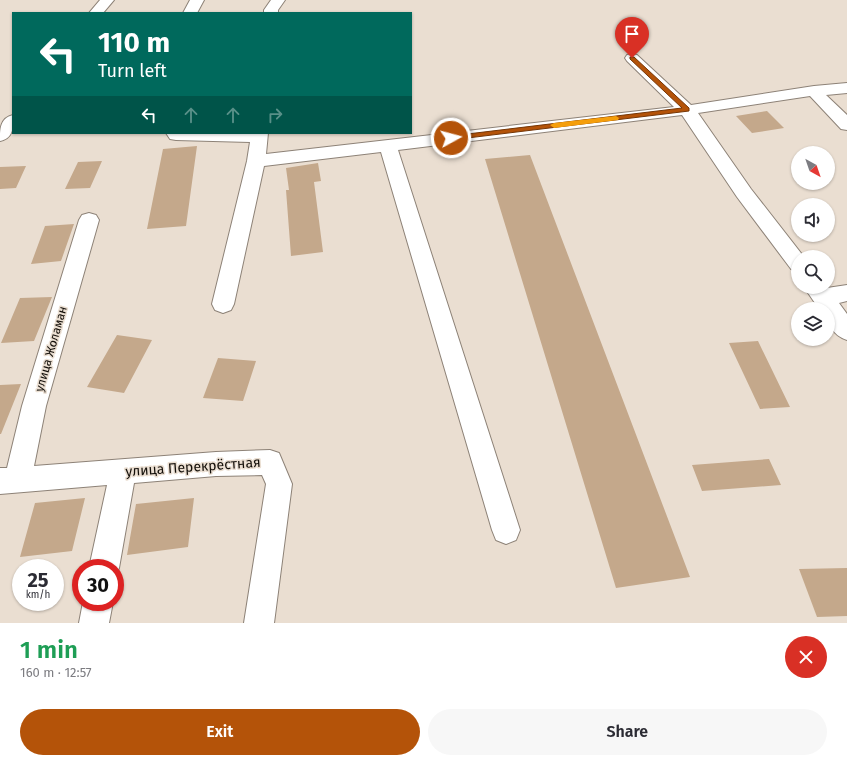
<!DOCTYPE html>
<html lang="en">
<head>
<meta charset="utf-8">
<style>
	:root { --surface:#fff; --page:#f7f7f7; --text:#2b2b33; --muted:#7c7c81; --accent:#b45309 }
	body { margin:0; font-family:"Fira Sans",sans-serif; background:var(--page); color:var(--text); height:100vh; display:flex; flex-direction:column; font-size:15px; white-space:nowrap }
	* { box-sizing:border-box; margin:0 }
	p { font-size:13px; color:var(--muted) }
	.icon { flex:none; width:22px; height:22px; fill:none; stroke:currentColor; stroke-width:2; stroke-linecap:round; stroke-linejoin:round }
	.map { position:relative; height:623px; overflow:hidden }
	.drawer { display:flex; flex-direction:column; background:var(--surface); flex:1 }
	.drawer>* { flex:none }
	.hud { position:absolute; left:12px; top:12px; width:400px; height:122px; border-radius:0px; box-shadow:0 1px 3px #0004; background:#00695c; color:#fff; overflow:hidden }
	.needle { width:26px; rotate:140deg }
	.buttons { position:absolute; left:791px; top:146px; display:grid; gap:8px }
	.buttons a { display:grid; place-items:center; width:44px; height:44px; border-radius:50%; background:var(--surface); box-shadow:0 1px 3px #0004; font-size:20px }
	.speed { position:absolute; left:12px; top:559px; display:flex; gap:8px; font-size:20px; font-weight:700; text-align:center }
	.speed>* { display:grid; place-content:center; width:52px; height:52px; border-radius:50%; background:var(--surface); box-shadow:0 1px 3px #0004; line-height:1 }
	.speed small { font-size:10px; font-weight:400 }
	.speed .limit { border:6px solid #d22; background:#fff; color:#111 }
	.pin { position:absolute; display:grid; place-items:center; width:34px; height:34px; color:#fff; margin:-41px -17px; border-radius:50% 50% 50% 0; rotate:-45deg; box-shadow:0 0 4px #0007 }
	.pin .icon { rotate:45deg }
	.me { position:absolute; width:44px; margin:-22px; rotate:83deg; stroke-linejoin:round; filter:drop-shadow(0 0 3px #0008) }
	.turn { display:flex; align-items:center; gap:14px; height:84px; padding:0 20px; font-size:18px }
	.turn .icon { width:52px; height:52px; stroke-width:2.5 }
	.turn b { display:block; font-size:28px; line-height:34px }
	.lanes { display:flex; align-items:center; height:38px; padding:0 20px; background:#0003; justify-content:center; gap:20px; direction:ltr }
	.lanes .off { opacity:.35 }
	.round { display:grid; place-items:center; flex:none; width:42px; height:42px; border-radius:21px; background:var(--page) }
	.summary { display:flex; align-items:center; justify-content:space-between; height:68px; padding:0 20px }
	h1 { font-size:24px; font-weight:600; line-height:30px; color:#1e9e55 }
	.button { display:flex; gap:8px; margin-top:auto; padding:8px 20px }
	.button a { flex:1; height:46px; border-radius:24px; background:var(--accent); color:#fff; font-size:16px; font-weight:600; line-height:46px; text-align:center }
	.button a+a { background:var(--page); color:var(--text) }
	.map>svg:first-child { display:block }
	.building { fill:#c4a88b }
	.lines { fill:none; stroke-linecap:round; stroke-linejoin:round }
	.minor-casing { stroke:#8d8277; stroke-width:2 }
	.minor { fill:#fff; fill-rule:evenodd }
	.route { fill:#b45309; stroke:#753606 }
	.slow { fill:#f59e0b }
	.labels { text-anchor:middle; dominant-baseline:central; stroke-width:3; stroke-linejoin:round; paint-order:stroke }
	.street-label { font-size:12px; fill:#130f0a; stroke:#eaded1 }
	.near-street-label { font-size:14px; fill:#130f0a; stroke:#eaded1 }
</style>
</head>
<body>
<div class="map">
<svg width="847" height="623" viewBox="0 0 847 623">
	<rect width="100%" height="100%" fill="#eaded1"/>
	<path class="building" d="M 767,111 L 784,128 L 752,133 L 736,116 Z
		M 197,146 L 186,226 L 147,229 L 163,149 Z
		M 530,155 L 690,577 L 616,588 L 485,159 Z
		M 102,161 L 90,188 L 65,189 L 78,162 Z
		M 318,163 L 321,181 L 314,182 L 323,252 L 291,256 L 286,190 L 289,190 L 286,168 Z
		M 26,166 L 16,188 L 0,189 L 0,167 Z
		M 74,224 L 61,261 L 31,264 L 45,226 Z
		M 52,297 L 34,341 L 1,343 L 20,298 Z
		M 117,335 L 152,340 L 124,393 L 87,387 Z
		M 758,341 L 790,407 L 760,409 L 729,343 Z
		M 218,358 L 256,361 L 243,401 L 203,398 Z
		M 21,384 L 1,434 L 0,434 L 0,385 Z
		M 769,459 L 781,485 L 702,491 L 692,465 Z
		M 85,498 L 72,551 L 20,557 L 35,503 Z
		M 194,498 L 188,547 L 127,555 L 136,504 Z
		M 847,568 L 847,616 L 817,617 L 799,569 Z"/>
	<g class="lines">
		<g class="minor-casing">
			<path id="minor" d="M 100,0 L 114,0 L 103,13 L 89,13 Z
				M 190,0 L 204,0 L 197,13 L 183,13 Z
				M 271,0 L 285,0 L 278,10 L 278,13 L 264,13 L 264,10 Z
				M 632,54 L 637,55 L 691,105 L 814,86 L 847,83 L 847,93 L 826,95 L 847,115 L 847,130 L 841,129 L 810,96 L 698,113 L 751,189 L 804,257 L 798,257 L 798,272 L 791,269 L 737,197 L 682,115 L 398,150 L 520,530 L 516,540 L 506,544 L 496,540 L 492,530 L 381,152 L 264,166 L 234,304 L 231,310 L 223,313 L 215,310 L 212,304 L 247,161 L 250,142 L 176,140 L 170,139 L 166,133 L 268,133 L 266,154 L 674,107 L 627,61 L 625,58 L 627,55 Z
				M 13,115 C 13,127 14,138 0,141 C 0,129 0,118 13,115 Z
				M 89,213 L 96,215 L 99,220 L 46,406 L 34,466 L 216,452 L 270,450 L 279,453 L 292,484 L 274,623 L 244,623 L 266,484 L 262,475 L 216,476 L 134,483 L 119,568 L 115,577 L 115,568 L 89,568 L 107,485 L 0,494 L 0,468 L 7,468 L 22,406 L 79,220 L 82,215 Z
				M 847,285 L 847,301 L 839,303 L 847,314 L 847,340 C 832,335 828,324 828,309 L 819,309 L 804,287 L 827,288 Z
				M 83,602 L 113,602 L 109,623 L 79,623 Z"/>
		</g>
		<use href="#minor" class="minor"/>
	</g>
	<path class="route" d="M 630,57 L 634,57 L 689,108 L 689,111 L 451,140 L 447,138 L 451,136 L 682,108 L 630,59 Z"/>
	<path class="slow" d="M 616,116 L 619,118 L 618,120 L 554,128 L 550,125 L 554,123 Z"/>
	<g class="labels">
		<g class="street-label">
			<text transform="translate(51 349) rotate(-74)">улица Жоламан</text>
		</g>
		<g class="near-street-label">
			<text transform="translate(193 467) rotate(-4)">улица Перекрёстная</text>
		</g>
	</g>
</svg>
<div class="buttons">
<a><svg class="needle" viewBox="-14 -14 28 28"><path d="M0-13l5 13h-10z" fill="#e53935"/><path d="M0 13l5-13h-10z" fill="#7c7c81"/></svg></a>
<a><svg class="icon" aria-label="sound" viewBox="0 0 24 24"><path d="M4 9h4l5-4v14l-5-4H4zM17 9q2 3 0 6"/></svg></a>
<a><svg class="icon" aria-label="search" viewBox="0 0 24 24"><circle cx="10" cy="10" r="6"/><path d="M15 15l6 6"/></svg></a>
<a><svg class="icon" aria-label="layers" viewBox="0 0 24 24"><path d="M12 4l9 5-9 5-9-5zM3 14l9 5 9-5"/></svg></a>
</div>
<div class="speed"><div>25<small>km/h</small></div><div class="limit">30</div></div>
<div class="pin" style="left:632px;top:58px;background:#d93025"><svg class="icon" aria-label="arrive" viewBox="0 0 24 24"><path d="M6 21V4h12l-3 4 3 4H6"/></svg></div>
<svg class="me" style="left:451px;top:138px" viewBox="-20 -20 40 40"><circle r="17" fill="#b45309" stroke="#fff" stroke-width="3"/><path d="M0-11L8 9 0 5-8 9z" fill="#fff"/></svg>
<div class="hud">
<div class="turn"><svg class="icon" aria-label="left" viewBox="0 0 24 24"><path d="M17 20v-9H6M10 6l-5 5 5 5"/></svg><div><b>110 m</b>Turn left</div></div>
<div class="lanes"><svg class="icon" aria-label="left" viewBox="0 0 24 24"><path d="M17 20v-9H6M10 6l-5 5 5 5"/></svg><svg class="icon off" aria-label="ahead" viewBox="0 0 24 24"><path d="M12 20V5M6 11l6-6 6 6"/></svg><svg class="icon off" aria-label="ahead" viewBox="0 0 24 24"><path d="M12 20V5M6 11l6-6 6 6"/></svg><svg class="icon off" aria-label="right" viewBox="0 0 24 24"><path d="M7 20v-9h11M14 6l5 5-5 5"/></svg></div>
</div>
</div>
<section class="drawer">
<div class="summary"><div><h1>1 min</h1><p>160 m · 12:57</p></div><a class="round" style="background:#d93025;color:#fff"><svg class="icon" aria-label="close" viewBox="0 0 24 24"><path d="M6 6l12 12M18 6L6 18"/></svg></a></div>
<div class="button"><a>Exit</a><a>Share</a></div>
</section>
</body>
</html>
